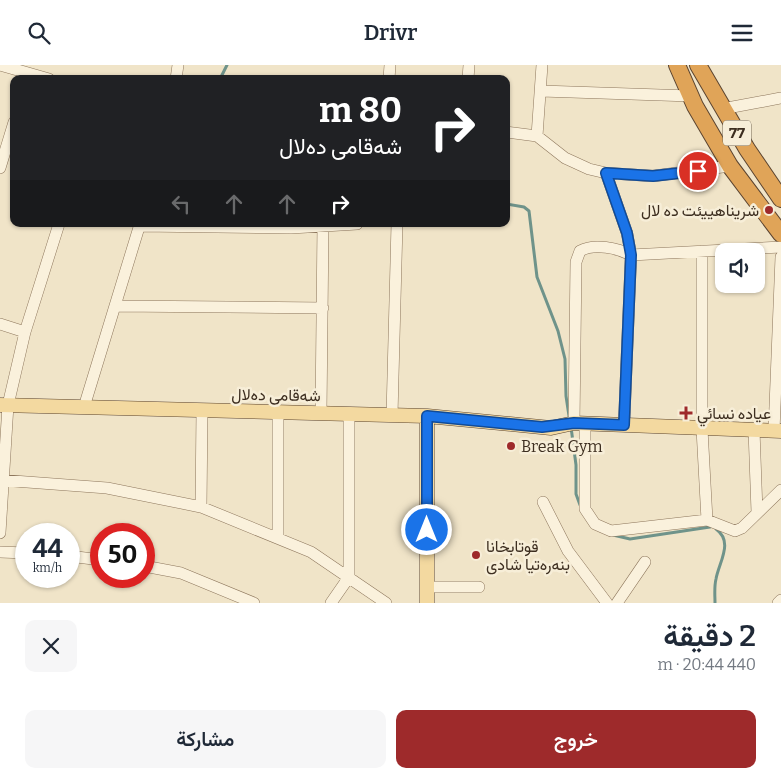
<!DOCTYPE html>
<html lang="ar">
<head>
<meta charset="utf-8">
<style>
	:root { --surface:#fff; --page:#f6f6f7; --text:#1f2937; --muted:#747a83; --accent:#9e2a2b }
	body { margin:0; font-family:Bitter,Vazirmatn,serif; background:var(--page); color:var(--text); direction:rtl; height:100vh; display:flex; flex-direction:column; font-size:19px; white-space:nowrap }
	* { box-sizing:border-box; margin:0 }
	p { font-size:16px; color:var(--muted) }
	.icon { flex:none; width:28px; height:28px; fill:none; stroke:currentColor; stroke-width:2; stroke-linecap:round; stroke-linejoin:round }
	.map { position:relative; height:538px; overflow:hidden; direction:ltr }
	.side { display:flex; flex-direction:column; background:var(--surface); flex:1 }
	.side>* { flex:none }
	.hud { position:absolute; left:10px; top:10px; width:500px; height:152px; border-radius:10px; box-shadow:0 1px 4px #0004; direction:rtl; background:#202124; color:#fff; overflow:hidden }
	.buttons { position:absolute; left:715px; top:178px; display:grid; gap:10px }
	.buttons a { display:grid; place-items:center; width:50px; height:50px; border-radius:10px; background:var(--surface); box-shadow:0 1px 4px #0004; font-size:25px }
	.speed { position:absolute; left:15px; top:458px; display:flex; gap:10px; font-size:25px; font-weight:700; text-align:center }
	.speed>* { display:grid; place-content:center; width:65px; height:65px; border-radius:50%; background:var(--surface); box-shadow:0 1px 4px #0004; line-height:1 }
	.speed small { font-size:12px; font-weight:400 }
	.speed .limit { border:8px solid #d22; background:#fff; color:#111 }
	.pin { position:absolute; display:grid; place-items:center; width:42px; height:42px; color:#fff; margin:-21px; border:2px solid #fff; border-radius:50%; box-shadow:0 1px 5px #0007 }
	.me { position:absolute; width:55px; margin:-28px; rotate:0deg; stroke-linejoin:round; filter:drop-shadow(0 0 4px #0008) }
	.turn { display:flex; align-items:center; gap:18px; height:105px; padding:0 25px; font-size:22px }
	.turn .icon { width:65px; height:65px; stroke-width:2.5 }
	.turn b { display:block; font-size:35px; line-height:42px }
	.lanes { display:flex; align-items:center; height:48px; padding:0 25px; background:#0003; justify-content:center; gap:25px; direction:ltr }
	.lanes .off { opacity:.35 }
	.round { display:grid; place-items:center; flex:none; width:52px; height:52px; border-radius:10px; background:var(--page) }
	.headline { display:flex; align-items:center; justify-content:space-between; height:85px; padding:0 25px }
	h1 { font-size:30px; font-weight:600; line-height:38px }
	.primary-button { display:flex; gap:10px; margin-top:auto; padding:10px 25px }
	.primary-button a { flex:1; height:58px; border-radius:10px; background:var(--accent); color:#fff; font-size:20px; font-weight:600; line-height:58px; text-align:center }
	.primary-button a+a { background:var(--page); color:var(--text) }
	header { display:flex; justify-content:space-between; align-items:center; height:65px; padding:0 25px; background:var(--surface); font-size:22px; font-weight:600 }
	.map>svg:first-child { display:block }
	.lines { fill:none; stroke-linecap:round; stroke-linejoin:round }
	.stream { stroke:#6f938a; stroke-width:3 }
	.minor-casing { stroke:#8d765c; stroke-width:12 }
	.major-casing { stroke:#5b4430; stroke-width:15 }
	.highway-casing { stroke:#5b4430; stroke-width:18 }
	.minor { stroke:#faf1dc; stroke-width:11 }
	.major { stroke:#f3d9a0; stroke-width:14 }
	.highway { stroke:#e0a458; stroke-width:16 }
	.route-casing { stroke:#114b97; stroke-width:12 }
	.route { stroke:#1a73e8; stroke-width:9 }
	.poi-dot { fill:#9e2a2b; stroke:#f7eed8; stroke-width:2 }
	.labels { text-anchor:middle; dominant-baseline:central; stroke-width:5; stroke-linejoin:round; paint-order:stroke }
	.shield { fill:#f7eed8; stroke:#756857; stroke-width:1 }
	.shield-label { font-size:15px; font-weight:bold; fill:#3d2e20 }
	.poi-label { font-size:16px; fill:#3d2e20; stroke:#f7eed8; text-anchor:start }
	.street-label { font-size:16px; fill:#3d2e20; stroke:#f7eed8 }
</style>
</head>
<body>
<header><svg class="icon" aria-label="menu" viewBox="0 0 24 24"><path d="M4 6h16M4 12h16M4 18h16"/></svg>Drivr<svg class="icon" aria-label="search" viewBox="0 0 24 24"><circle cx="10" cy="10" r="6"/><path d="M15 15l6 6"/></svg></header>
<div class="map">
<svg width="781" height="538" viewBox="0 0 781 538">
	<rect width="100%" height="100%" fill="#f0e4c8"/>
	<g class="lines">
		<path class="stream" d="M 220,14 L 227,0
			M 506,139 L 524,142 L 529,146 L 537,212 L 558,266 L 565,294 L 566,331 L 569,351
			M 571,362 L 576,400 L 576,429 L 580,440
			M 613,470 L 630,474 L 710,462
			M 715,538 C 715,530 714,522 716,514 C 719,497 734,477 716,464"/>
		<g class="minor-casing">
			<path id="minor" d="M 0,0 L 49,14
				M 176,14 L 178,0
				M 389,14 L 390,0
				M 468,14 L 469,0
				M 541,26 L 691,31
				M 722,44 L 781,33
				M 506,67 L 537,71 L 565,93 L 589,104 L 606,108 L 653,111 L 730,101
				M 537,71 L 542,0
				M 0,103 L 14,57
				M 606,108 L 627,168 L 631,190 L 624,360
				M 140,161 L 291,163 L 357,159
				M 702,186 L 702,364 L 707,455
				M 116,241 L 323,243
				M 0,259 L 25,267
				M 84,342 L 140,159
				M 321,348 L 323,160
				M 392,350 L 397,159
				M 574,358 L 576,197 L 580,186 C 594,178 618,183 631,190 L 781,182
				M 585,359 L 585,444 L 595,459 L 611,466 L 707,455 L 735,466 L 742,463 L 781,425
				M 754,365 L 757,447
				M 774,366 L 781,192
				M 0,415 L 107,423 L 201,442 L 311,487 L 386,538
				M 543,437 L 568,486 L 607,538
				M 201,442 L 202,346
				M 0,468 L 8,340 L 25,267 L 59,159
				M 278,472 L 278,348
				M 0,487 L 26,488
				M 69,491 L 101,495
				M 144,501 L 181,508 L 254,538
				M 427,522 L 479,522
				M 331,538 L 349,512 L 349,349
				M 617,538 L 645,497
				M 778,538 L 781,535"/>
		</g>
		<g class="major-casing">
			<path id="major" d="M 0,340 L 427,351 L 551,363 L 574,358 L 781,366
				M 427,538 L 427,351"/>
		</g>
		<g class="highway-casing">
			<path id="highway" d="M 677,0 L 695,41 L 730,101 L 781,169
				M 698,0 L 747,84 L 781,134"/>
		</g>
		<use href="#minor" class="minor"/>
		<use href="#major" class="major"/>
		<use href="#highway" class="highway"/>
	</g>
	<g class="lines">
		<g class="route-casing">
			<path id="route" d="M 427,465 L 427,351 L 542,362 L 574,358 L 624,360 L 631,190 L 627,168 L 606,108 L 653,111 L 698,106"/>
		</g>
		<use href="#route" class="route"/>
	</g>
	<g class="poi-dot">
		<circle cx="769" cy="145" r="5"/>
		<path d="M683.5 340.5h5v5h5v5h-5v5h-5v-5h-5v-5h5z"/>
		<circle cx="511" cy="381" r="5"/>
		<circle cx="476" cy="490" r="5"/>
	</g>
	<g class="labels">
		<rect class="shield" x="723" y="55.5" width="28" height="25" rx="4"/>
		<g class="shield-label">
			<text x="737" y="68">77</text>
		</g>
		<g class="poi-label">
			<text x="759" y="145" text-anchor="end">شريناهييئت ده لال</text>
			<text x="697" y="348">عياده نسائي</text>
			<text x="521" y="381">Break Gym</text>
			<text x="486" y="481">قوتابخانا<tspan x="486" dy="18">بنەرەتیا شادی</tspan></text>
		</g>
		<g class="street-label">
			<text transform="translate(276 330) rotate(1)">شەقامی دەلال</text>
		</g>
	</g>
</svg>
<div class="buttons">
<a><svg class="icon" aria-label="sound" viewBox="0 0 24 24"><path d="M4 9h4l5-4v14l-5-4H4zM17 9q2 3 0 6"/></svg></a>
</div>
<div class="speed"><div>44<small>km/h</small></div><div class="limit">50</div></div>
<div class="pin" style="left:698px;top:106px;background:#d93025"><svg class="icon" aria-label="arrive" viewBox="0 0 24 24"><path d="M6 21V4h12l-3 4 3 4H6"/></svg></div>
<svg class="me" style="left:427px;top:465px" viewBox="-20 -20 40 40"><circle r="17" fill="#1a73e8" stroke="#fff" stroke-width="3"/><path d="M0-11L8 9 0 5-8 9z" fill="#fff"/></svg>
<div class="hud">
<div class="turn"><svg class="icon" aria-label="right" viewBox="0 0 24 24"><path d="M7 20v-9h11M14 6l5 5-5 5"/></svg><div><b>80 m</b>شەقامی دەلال</div></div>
<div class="lanes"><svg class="icon off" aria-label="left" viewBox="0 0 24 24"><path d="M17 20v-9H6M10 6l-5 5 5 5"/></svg><svg class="icon off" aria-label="ahead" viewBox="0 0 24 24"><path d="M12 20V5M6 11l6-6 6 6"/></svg><svg class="icon off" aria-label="ahead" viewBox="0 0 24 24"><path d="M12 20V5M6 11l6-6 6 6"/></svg><svg class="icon" aria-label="right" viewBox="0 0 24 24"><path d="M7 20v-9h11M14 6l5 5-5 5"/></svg></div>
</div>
</div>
<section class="side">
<div class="headline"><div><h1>2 دقيقة</h1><p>440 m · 20:44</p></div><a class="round"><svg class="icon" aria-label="close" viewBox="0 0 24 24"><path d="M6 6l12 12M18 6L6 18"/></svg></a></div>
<div class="primary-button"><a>خروج</a><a>مشاركة</a></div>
</section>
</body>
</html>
